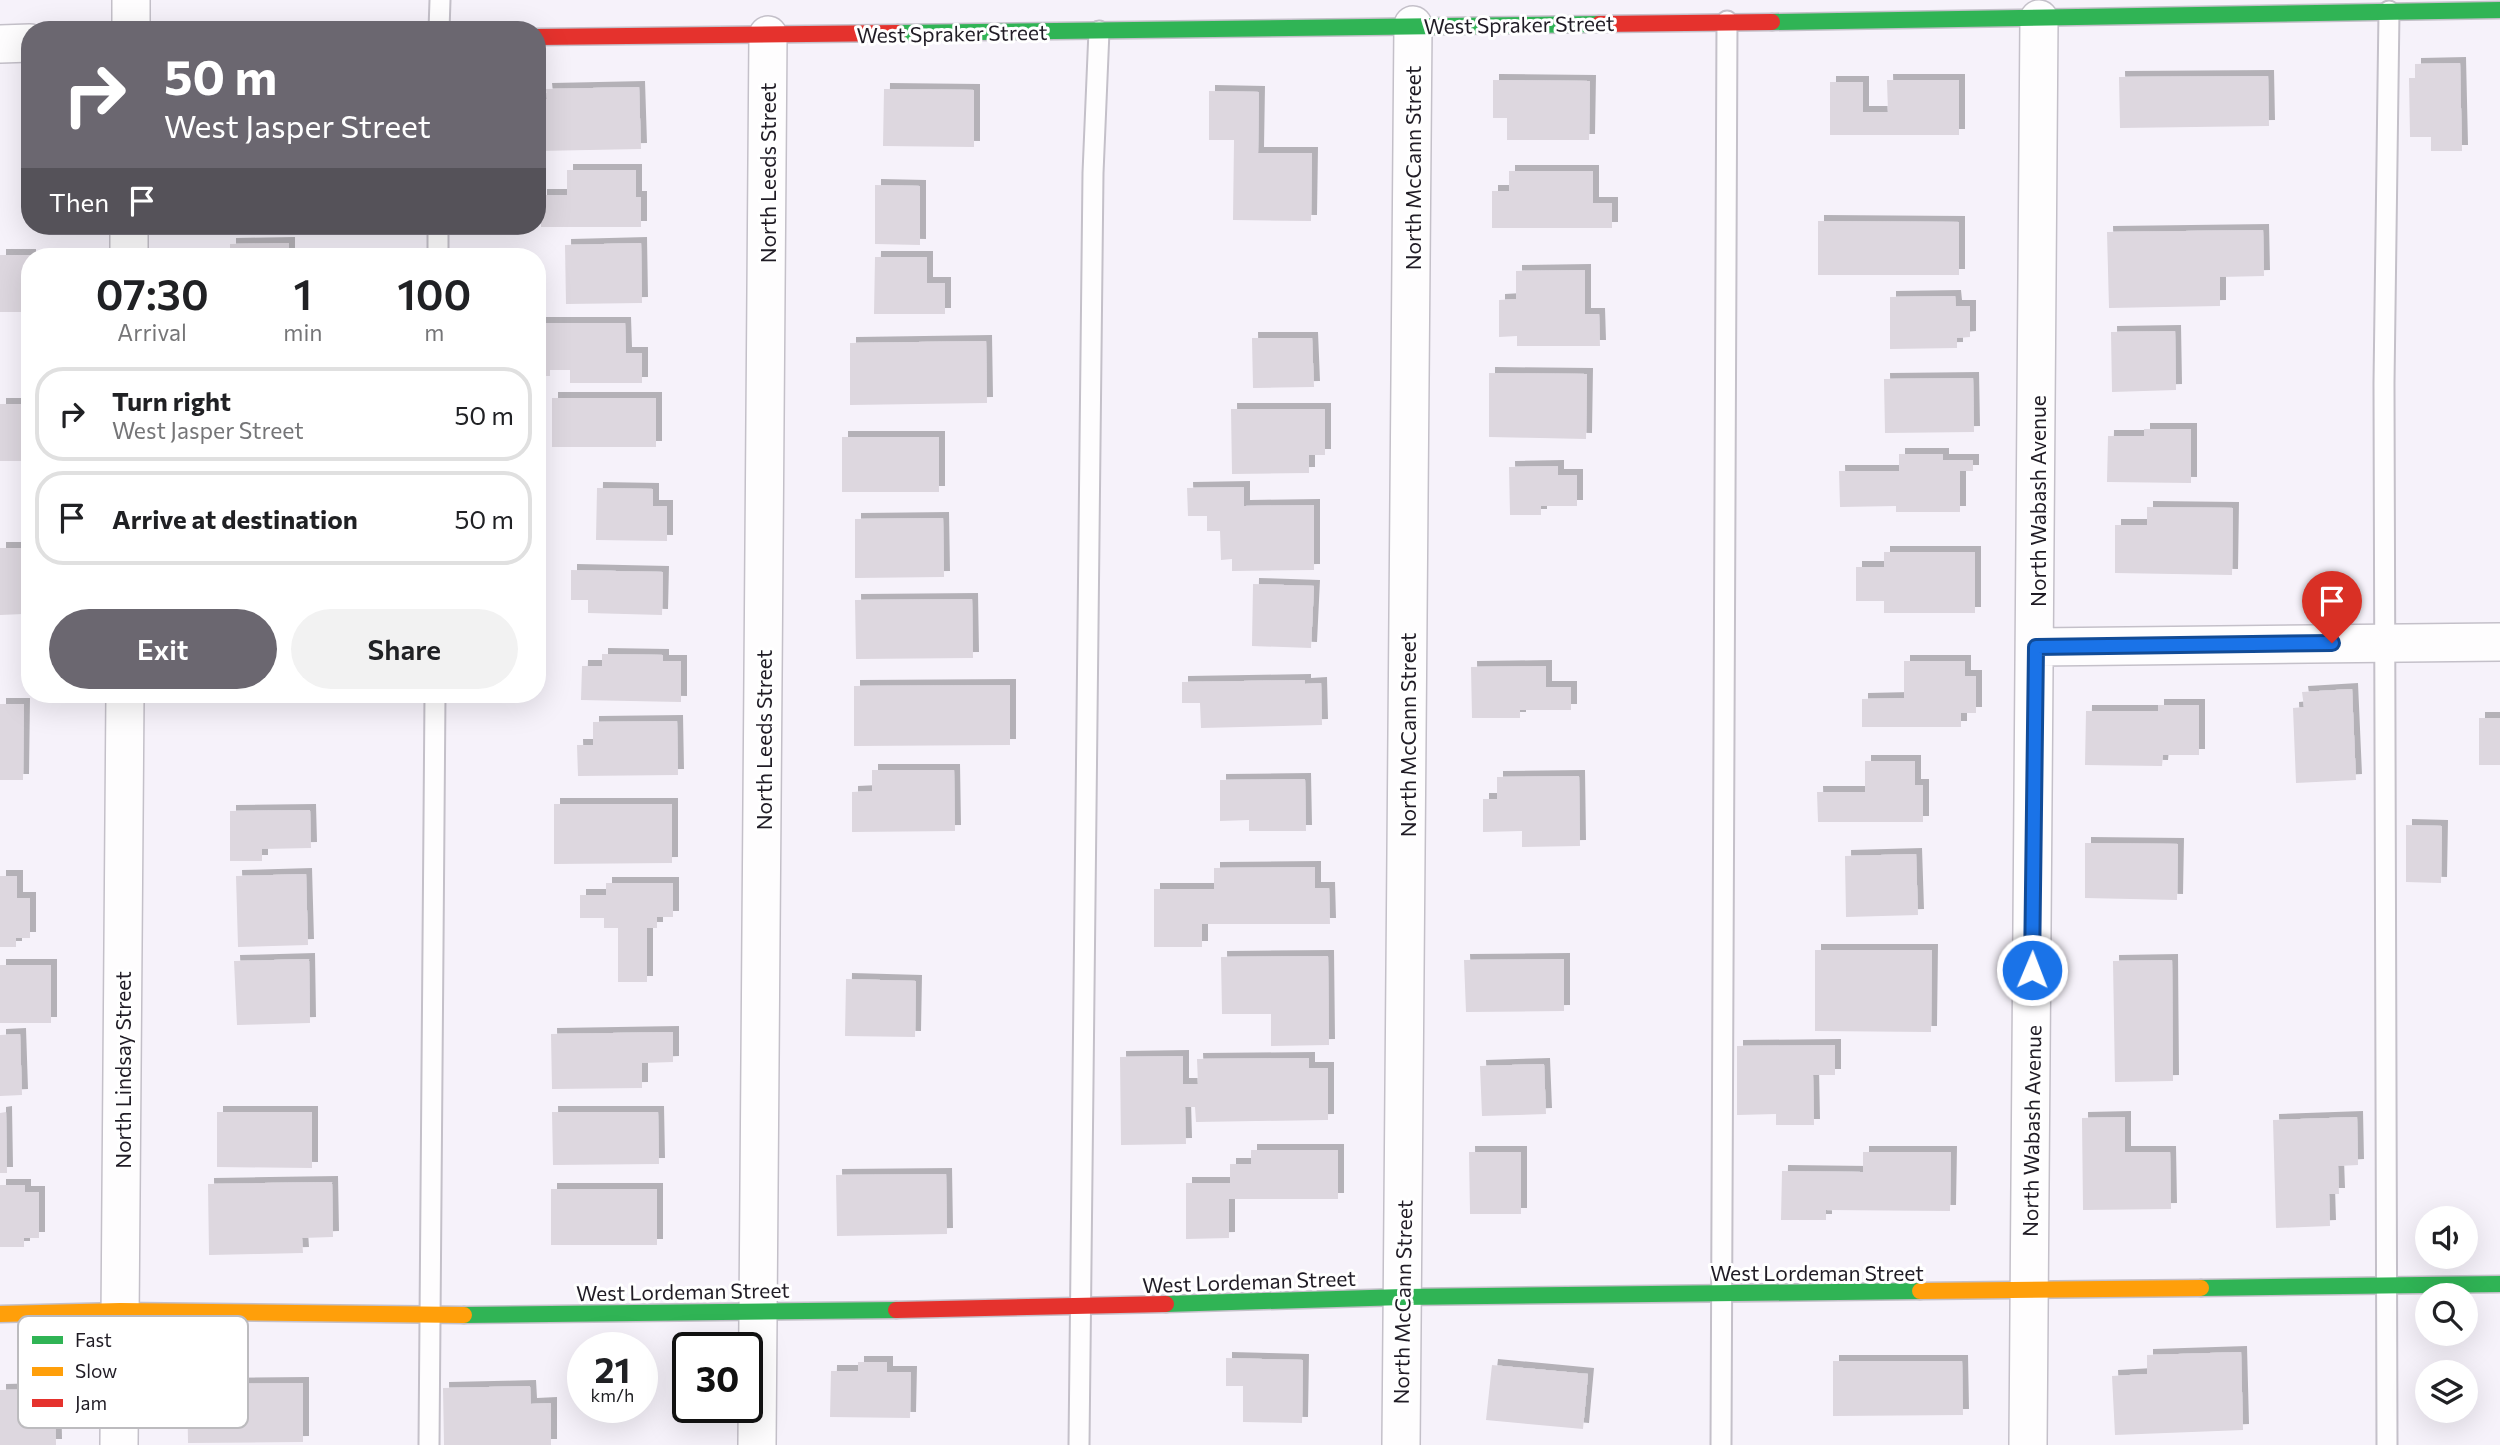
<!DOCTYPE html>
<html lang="en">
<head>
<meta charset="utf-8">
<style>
	:root { --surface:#fff; --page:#f2f2f2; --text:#202124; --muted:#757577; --line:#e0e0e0; --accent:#6b6770 }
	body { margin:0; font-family:Commissioner,sans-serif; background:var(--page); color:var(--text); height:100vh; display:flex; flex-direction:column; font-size:26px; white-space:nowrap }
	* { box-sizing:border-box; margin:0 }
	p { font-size:23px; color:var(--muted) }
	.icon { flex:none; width:38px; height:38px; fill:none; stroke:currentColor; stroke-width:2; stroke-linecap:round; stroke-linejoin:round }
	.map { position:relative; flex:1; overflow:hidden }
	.panel { position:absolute; left:21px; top:248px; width:525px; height:455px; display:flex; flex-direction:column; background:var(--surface); border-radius:28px; box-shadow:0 7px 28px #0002 }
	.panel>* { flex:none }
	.hud { position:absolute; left:21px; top:21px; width:525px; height:214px; border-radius:28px; box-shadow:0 7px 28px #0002; background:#6b6770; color:#fff; overflow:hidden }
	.buttons { position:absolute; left:2415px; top:1206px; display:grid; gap:14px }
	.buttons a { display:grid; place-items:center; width:63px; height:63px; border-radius:50%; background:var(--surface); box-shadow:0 7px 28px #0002; font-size:35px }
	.speed { position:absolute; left:567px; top:1332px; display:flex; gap:14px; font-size:35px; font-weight:700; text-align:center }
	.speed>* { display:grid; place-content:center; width:91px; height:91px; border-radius:50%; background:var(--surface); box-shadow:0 7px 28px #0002; line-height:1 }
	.speed small { font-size:18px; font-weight:400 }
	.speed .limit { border:4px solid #111; border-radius:10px; background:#fff; color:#111 }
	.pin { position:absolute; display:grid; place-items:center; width:60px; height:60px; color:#fff; margin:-72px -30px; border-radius:50% 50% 50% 0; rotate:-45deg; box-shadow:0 0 7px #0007 }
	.pin .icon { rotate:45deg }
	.me { position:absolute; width:77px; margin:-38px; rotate:1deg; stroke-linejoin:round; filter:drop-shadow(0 0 5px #0008) }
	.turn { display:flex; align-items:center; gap:24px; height:147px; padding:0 28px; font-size:32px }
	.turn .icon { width:91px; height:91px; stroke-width:2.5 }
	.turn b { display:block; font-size:49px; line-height:60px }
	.then { display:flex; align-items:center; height:66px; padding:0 28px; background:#0003; gap:14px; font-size:26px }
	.eta { display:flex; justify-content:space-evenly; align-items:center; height:119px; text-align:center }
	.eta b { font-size:42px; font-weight:600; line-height:49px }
	.action { display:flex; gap:14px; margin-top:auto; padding:14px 28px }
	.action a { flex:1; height:80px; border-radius:42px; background:var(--accent); color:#fff; font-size:28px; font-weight:600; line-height:80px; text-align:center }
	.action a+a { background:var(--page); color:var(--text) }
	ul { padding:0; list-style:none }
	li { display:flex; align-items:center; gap:21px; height:94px; margin:0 14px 10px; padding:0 14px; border:4px solid var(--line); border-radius:28px }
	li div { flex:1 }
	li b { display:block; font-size:26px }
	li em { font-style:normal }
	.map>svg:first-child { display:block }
	.building { fill:#ddd7df; filter:url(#shadow) }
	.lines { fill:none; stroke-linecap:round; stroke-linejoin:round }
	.lane-casing { stroke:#c4c0c9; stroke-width:23 }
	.street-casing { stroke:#c4c0c9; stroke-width:40 }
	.fast-casing { stroke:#c4c0c9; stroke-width:19 }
	.slow-casing { stroke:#c4c0c9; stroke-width:19 }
	.jam-casing { stroke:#c4c0c9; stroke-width:19 }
	.lane { stroke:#fefdfe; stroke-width:19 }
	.street { stroke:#fefdfe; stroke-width:37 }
	.fast { stroke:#30b455; stroke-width:16 }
	.slow { stroke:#ff9f0a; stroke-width:16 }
	.jam { stroke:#e5322d; stroke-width:16 }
	.route-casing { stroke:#114b97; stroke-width:18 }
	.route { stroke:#1a73e8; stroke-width:12 }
	.labels { text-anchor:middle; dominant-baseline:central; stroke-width:6; stroke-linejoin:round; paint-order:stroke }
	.street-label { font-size:21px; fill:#201c25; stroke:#fff }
	.key { fill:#fff; stroke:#bcbbbe; stroke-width:2 }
	.key-label { font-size:19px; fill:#201c25 }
</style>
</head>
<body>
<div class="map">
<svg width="2500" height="1445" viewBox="0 0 2500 1445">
	<defs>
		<filter id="shadow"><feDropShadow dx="6" dy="-6" stdDeviation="0" flood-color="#0004"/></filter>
	</defs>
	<rect width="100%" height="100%" fill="#f6f2fa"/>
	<path class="building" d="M 2460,63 L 2462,151 L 2431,151 L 2431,137 L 2410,137 L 2409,78 L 2415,78 L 2415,64 Z
		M 2268,76 L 2269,126 L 2120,128 L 2119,77 Z
		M 1493,80 L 1590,81 L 1589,140 L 1507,140 L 1507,118 L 1493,118 Z
		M 1887,80 L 1959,80 L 1959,135 L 1830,135 L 1830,82 L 1863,82 L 1863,112 L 1888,112 Z
		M 639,87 L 641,149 L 537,151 L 537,99 L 547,99 L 546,89 Z
		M 884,89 L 974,90 L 974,147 L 883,146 Z
		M 1209,91 L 1259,92 L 1258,153 L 1312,153 L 1311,221 L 1233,220 L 1234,140 L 1209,140 Z
		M 567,170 L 636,170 L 636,197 L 641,197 L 641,227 L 541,227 L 541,195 L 567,195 Z
		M 1509,171 L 1593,171 L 1593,203 L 1612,203 L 1612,228 L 1492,228 L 1492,191 L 1509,191 Z
		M 875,185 L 920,186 L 920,245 L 875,244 Z
		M 1818,221 L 1959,222 L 1959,275 L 1818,275 Z
		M 2263,230 L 2264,276 L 2220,277 L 2220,306 L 2109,308 L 2107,232 Z
		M 289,243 L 289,257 L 230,257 L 230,244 Z
		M 641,243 L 642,303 L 566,304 L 565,245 Z
		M 0,255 L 30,255 L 30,312 L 0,312 Z
		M 875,257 L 927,257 L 927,283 L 945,283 L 945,314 L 874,314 Z
		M 1585,270 L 1585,314 L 1599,314 L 1600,346 L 1517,346 L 1517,336 L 1499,337 L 1499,300 L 1516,299 L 1516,271 Z
		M 1955,296 L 1956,306 L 1970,306 L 1970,337 L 1957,338 L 1957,348 L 1890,349 L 1890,297 Z
		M 537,323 L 625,323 L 626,353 L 642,353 L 642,383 L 570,383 L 570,370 L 550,370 L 550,376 L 537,376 Z
		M 2175,331 L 2176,390 L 2112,392 L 2111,332 Z
		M 1252,338 L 1312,338 L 1314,387 L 1253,388 Z
		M 986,341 L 987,403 L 850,405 L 850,343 Z
		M 1489,373 L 1587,374 L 1586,439 L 1489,437 Z
		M 1973,378 L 1974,432 L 1885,433 L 1884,379 Z
		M 552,398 L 656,398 L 656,447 L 552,447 Z
		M 0,404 L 30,404 L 30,461 L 0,461 Z
		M 1231,409 L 1325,409 L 1325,455 L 1309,455 L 1309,473 L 1232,474 Z
		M 2144,429 L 2191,429 L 2191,483 L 2107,482 L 2108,436 L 2144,436 Z
		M 842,437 L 939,437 L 939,492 L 842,492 Z
		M 1899,454 L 1943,454 L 1943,460 L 1973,460 L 1973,471 L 1960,471 L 1960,512 L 1896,512 L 1896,506 L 1840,507 L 1839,471 L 1899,471 Z
		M 1558,466 L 1558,475 L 1577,475 L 1577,506 L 1541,506 L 1541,515 L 1510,515 L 1509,467 Z
		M 1244,487 L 1244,506 L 1314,505 L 1314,570 L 1232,571 L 1232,559 L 1221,560 L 1220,531 L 1207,531 L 1207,516 L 1188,516 L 1187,488 Z
		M 597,488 L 653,489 L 653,506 L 667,506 L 667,541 L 596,540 Z
		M 2147,507 L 2233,508 L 2232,575 L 2115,573 L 2115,525 L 2147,525 Z
		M 943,518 L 944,577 L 855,578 L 855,519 Z
		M 0,548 L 23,548 L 24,614 L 0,615 Z
		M 1884,552 L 1975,552 L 1975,613 L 1884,613 L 1884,601 L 1856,601 L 1856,567 L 1884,567 Z
		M 571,570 L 663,572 L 662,615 L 588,613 L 588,600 L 571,600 Z
		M 1253,584 L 1314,586 L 1311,648 L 1252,646 Z
		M 972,599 L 973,658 L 856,659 L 855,600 Z
		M 602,654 L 663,655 L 663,661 L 681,661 L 681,702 L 581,700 L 582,666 L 602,666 Z
		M 1904,661 L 1965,661 L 1965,676 L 1976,676 L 1976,713 L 1961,713 L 1961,727 L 1862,727 L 1862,699 L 1904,698 Z
		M 1546,666 L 1546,687 L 1571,687 L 1571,710 L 1520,710 L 1520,718 L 1472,718 L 1471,667 Z
		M 1305,680 L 1305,684 L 1321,683 L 1322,725 L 1201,728 L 1200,703 L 1182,703 L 1182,682 Z
		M 1010,685 L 1010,745 L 854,746 L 854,686 Z
		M 2352,689 L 2356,780 L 2296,783 L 2293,708 L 2304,707 L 2302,692 Z
		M 0,704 L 24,704 L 23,780 L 0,780 Z
		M 2158,705 L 2199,705 L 2199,755 L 2163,755 L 2162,766 L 2085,765 L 2086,711 L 2158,711 Z
		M 2479,718 L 2500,718 L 2500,765 L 2479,765 Z
		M 677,721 L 678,775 L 578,776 L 577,745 L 593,745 L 593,722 Z
		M 1865,761 L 1915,761 L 1915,785 L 1923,785 L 1923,822 L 1818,822 L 1817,792 L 1865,792 Z
		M 872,770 L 954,770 L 955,831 L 852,832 L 852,792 L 872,791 Z
		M 1579,776 L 1580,846 L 1522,847 L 1522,831 L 1483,832 L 1483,799 L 1497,799 L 1497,777 Z
		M 1305,779 L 1306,831 L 1249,831 L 1249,820 L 1220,821 L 1220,780 Z
		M 554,804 L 672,804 L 672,863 L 554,864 Z
		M 310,810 L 311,848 L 262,849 L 262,861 L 230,861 L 230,811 Z
		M 2406,825 L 2442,826 L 2441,883 L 2406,882 Z
		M 2085,843 L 2178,844 L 2177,900 L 2085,898 Z
		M 1916,854 L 1918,915 L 1846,917 L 1845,856 Z
		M 1315,867 L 1315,888 L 1329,888 L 1330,924 L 1202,924 L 1202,947 L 1154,947 L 1154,889 L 1214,889 L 1214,868 Z
		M 306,874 L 308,945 L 238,947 L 236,876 Z
		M 0,876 L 17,876 L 17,898 L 30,898 L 30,938 L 16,938 L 16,947 L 0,947 Z
		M 606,883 L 673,883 L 673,917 L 657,917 L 657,928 L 647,928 L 647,982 L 618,982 L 618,928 L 604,928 L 604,918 L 580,918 L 580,895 L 606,895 Z
		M 1815,950 L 1932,950 L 1931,1032 L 1815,1031 Z
		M 1328,956 L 1329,1045 L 1271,1046 L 1271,1014 L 1222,1014 L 1221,957 Z
		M 309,959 L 310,1023 L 237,1025 L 234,961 Z
		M 1564,959 L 1564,1011 L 1466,1012 L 1464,960 Z
		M 2172,960 L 2173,1081 L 2115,1082 L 2113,961 Z
		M 0,965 L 51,965 L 51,1023 L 0,1023 Z
		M 846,979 L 916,981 L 915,1037 L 845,1036 Z
		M 673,1032 L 673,1062 L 642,1063 L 642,1088 L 552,1089 L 551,1034 Z
		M 20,1034 L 22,1095 L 0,1096 L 0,1035 Z
		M 1835,1045 L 1835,1075 L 1813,1075 L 1814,1125 L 1776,1125 L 1776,1114 L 1737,1115 L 1737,1046 Z
		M 1183,1056 L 1183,1084 L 1198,1084 L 1197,1059 L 1309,1058 L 1309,1068 L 1328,1068 L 1328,1120 L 1196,1122 L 1195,1107 L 1185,1107 L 1186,1144 L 1121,1145 L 1120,1057 Z
		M 1544,1064 L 1546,1114 L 1482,1116 L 1480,1066 Z
		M 6,1112 L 7,1173 L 0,1173 L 0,1113 Z
		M 217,1112 L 312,1112 L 312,1168 L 217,1167 Z
		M 552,1112 L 658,1112 L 659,1164 L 553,1165 Z
		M 2125,1117 L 2125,1152 L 2170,1152 L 2171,1209 L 2083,1210 L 2082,1118 Z
		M 2357,1117 L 2358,1165 L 2338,1166 L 2339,1194 L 2329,1194 L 2330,1226 L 2276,1228 L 2273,1120 Z
		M 1251,1150 L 1338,1150 L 1338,1199 L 1229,1199 L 1229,1238 L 1186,1239 L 1186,1183 L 1230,1183 L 1230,1164 L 1251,1164 Z
		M 1469,1152 L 1521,1152 L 1521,1214 L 1470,1214 Z
		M 1863,1152 L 1951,1152 L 1950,1211 L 1826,1210 L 1826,1220 L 1781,1220 L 1782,1171 L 1863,1172 Z
		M 946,1174 L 947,1234 L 837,1236 L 836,1175 Z
		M 332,1182 L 333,1237 L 302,1238 L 303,1253 L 209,1255 L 208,1184 Z
		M 0,1185 L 25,1185 L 25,1192 L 39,1192 L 39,1238 L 24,1238 L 24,1247 L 0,1247 Z
		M 551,1189 L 657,1189 L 657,1245 L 551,1245 Z
		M 2241,1352 L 2243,1430 L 2115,1435 L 2112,1376 L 2147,1374 L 2147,1355 Z
		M 1226,1358 L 1303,1360 L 1302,1423 L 1243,1422 L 1243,1386 L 1226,1386 Z
		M 1833,1361 L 1962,1361 L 1963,1415 L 1833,1416 Z
		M 858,1362 L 887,1362 L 887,1372 L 911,1372 L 910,1418 L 830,1417 L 831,1371 L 858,1371 Z
		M 1492,1365 L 1588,1374 L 1583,1429 L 1486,1420 Z
		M 303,1383 L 303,1442 L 188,1443 L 187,1384 Z
		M 530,1386 L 531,1404 L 551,1403 L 551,1445 L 444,1445 L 443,1388 Z
		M 42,1389 L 42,1396 L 55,1396 L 56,1445 L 0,1445 L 0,1390 Z"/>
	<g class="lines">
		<g class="lane-casing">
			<path id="lane" d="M 439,30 L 440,0
				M 438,257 L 438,226
				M 429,1445 L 435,695
				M 1079,1445 L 1093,173 L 1099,31
				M 1721,1445 L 1727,21
				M 2387,1445 L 2384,383 L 2389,11"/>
		</g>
		<g class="street-casing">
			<path id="street" d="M 131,30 L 131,0
				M 0,44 L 30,43
				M 129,257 L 129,226
				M 2036,647 L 2500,642
				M 119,1445 L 125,695
				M 757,1445 L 768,35
				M 1401,1445 L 1413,25
				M 2028,1445 L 2039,19"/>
		</g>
		<g class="fast-casing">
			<path id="fast" d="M 1772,22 L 2500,10
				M 898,33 L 1599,24
				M 2201,1288 L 2500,1284
				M 1166,1304 L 1403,1297 L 1920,1291
				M 464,1315 L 896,1310"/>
		</g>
		<g class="slow-casing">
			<path id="slow" d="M 1920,1291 L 2201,1288
				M 0,1314 L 120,1311 L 464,1315"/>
		</g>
		<g class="jam-casing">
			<path id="jam" d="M 1599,24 L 1772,22
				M 537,37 L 898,33
				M 896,1310 L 1166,1304"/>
		</g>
		<use href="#lane" class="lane"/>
		<use href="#street" class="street"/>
		<use href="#fast" class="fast"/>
		<use href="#slow" class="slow"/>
		<use href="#jam" class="jam"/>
	</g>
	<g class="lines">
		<g class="route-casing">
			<path id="route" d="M 2032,970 L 2036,647 L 2332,643"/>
		</g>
		<use href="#route" class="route"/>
	</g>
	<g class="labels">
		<g class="street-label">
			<text transform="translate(1519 24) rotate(-1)">West Spraker Street</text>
			<text transform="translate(952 33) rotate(-1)">West Spraker Street</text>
			<text transform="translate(1412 168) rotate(-90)">North McCann Street</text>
			<text transform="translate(767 173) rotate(-90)">North Leeds Street</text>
			<text transform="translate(2037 501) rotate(-90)">North Wabash Avenue</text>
			<text transform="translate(1407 735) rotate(-90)">North McCann Street</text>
			<text transform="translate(763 740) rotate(-90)">North Leeds Street</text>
			<text transform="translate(122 1070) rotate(-90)">North Lindsay Street</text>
			<text transform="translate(2031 1131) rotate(-89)">North Wabash Avenue</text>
			<text x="1817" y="1272">West Lordeman Street</text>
			<text transform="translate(1249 1281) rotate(-2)">West Lordeman Street</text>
			<text transform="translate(683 1291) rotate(-1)">West Lordeman Street</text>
			<text transform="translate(1402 1302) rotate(-89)">North McCann Street</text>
		</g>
	</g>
	<rect x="18" y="1316" width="230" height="112" rx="10" class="key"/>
	<rect x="32" y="1336" width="31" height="8" fill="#30b455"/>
	<rect x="32" y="1367" width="31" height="9" fill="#ff9f0a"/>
	<rect x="32" y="1399" width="31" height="8" fill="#e5322d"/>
	<g class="key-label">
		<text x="75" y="1347">Fast</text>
		<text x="75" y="1378">Slow</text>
		<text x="75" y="1410">Jam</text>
	</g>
</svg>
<div class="buttons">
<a><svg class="icon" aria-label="sound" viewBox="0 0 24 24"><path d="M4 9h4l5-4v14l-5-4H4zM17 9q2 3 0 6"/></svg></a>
<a><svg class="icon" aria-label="search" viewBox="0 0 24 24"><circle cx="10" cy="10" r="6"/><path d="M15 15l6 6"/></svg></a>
<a><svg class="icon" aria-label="layers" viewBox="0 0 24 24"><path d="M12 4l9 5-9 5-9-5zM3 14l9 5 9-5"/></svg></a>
</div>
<div class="speed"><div>21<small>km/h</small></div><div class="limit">30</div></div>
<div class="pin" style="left:2332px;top:643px;background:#d93025"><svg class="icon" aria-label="arrive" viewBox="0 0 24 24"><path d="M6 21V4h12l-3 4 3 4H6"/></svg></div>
<svg class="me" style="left:2032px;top:970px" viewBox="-20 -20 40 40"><circle r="17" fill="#1a73e8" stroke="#fff" stroke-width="3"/><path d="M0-11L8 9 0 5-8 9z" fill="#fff"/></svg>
<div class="hud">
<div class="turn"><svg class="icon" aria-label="right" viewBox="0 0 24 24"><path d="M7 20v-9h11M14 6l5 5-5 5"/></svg><div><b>50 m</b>West Jasper Street</div></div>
<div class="then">Then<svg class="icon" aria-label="arrive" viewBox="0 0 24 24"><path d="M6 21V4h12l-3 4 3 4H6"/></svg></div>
</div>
<section class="panel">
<div class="eta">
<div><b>07:30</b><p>Arrival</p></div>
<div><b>1</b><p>min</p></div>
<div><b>100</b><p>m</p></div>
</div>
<ul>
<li><svg class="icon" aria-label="right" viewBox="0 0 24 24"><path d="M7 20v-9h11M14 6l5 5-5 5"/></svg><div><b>Turn right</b><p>West Jasper Street</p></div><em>50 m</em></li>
<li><svg class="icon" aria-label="arrive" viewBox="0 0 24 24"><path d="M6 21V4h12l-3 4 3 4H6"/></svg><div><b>Arrive at destination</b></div><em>50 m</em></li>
</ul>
<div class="action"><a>Exit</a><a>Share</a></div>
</section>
</div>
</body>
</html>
